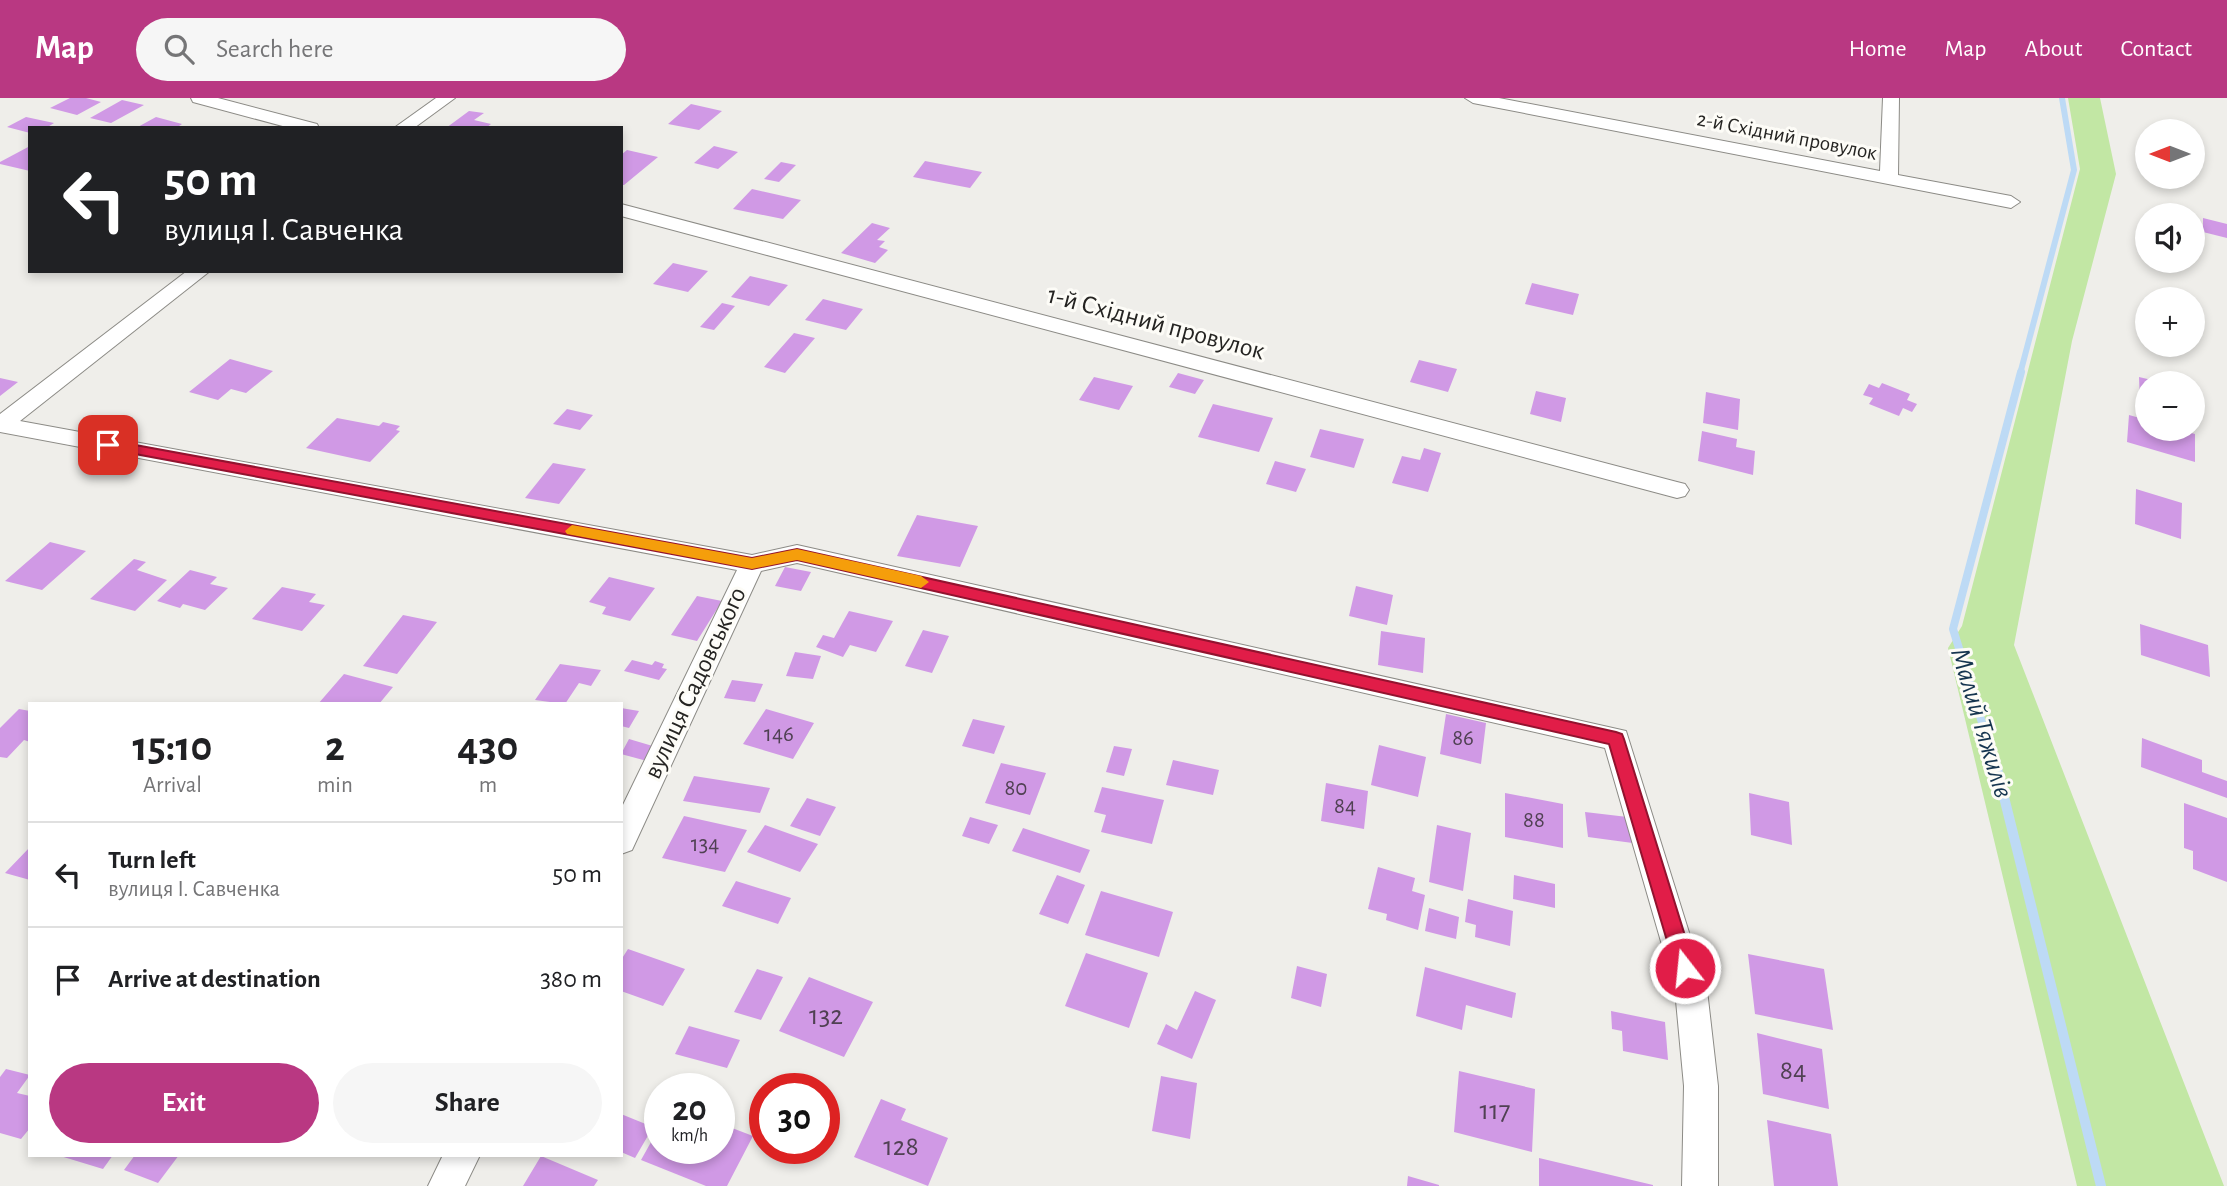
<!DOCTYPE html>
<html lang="en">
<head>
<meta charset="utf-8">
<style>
	:root { --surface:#fff; --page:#f6f6f6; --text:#202124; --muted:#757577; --line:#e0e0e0; --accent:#b93882 }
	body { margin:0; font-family:"Alegreya Sans",sans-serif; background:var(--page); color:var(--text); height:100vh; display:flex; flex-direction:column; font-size:26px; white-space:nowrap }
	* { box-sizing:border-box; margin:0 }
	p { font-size:23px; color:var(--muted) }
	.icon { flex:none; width:38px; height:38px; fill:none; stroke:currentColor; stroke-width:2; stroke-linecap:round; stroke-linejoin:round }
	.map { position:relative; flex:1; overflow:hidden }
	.drawer { position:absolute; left:28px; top:604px; width:595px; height:455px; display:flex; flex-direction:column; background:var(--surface); border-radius:0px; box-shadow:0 4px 10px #0003 }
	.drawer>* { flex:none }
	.banner { position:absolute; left:28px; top:28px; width:595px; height:147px; border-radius:0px; box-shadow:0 4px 10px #0003; background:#202124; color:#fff; overflow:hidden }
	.needle { width:46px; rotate:270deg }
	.buttons { position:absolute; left:2135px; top:21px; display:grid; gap:14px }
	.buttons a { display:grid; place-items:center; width:70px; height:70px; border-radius:50%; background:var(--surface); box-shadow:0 4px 10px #0003; font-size:35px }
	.speed { position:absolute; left:644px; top:975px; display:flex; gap:14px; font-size:35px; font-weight:700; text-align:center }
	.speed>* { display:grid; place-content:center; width:91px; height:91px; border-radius:50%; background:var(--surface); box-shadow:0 4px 10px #0003; line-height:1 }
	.speed small { font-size:18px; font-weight:400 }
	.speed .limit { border:10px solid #d22; background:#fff; color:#111 }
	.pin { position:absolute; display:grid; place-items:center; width:60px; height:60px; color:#fff; margin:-30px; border-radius:14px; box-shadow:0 4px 10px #0006 }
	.me { position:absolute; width:77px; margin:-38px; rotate:344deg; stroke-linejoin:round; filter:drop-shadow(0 0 5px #0008) }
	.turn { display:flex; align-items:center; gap:24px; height:147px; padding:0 21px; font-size:32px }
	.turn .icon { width:91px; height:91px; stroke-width:2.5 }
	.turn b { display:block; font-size:49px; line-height:60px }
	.eta { display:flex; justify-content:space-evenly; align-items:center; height:119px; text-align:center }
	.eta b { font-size:42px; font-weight:600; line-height:49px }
	.action { display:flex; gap:14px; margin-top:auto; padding:14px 21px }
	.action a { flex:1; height:80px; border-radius:42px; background:var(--accent); color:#fff; font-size:28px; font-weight:600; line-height:80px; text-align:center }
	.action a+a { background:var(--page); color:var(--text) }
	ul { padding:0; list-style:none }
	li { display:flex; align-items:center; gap:21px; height:105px; padding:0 21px; border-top:2px solid var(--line) }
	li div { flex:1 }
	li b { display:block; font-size:26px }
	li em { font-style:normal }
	header { display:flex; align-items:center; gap:42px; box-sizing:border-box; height:98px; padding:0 35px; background:var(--accent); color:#fff }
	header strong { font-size:33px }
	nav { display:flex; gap:38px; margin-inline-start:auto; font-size:24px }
	.search { width:490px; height:63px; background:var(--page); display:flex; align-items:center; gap:18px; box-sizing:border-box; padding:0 24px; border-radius:38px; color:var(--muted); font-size:26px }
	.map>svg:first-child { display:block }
	.green { fill:#c2e7a4 }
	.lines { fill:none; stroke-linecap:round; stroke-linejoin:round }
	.stream-far2 { stroke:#bddaf5; stroke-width:6 }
	.stream-far1 { stroke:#bddaf5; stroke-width:8 }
	.stream { stroke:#bddaf5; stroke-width:10 }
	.building { fill:#d099e5 }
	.street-casing { stroke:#8c8b86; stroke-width:2 }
	.street { fill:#fff; fill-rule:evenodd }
	.route { fill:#e11d48; stroke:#92132f; stroke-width:2 }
	.slow { fill:#f59e0b }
	.labels { text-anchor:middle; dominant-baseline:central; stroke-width:6; stroke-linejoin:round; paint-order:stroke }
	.far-street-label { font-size:21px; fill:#252422; stroke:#fdfcf7 }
	.number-label { font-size:23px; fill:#504153 }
	.street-label { font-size:26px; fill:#252422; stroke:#fdfcf7 }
	.water-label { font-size:28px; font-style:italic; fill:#15354f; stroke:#fdfcf7 }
	.near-number-label { font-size:28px; fill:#504153 }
</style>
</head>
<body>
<header>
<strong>Map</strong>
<div class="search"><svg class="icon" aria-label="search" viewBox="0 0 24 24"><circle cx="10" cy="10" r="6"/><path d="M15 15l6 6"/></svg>Search here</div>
<nav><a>Home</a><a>Map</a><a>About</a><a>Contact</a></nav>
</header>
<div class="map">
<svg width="2227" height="1088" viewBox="0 0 2227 1088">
	<rect width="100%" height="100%" fill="#efeeea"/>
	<path class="green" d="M 2068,0 L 2100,0 L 2116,76 L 2072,243 L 2014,547 L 2224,1088 L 2077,1088 L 1948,550 L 1962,528 L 2080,71 Z"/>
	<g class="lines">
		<path class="stream-far2" d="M 2020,276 L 2074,72 L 2062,0"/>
		<path class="stream-far1" d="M 1984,631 L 1953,531 L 2021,274"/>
		<path class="stream" d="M 1984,629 L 1997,671 L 2101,1088"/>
	</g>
	<path class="building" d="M 70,0 L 86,0 L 101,4 L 77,17 L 50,10 Z
		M 122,2 L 144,7 L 111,25 L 90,20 Z
		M 691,6 L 722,13 L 699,32 L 668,26 Z
		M 469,13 L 484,15 L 474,22 L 491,26 L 486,30 L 446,30 Z
		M 26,19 L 54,25 L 46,30 L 30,30 L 30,35 L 7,29 Z
		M 156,19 L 182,26 L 176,30 L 136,30 Z
		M 30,48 L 30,73 L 0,66 L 0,64 Z
		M 714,48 L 738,54 L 718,71 L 694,65 Z
		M 627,52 L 658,59 L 624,87 L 621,87 L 621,57 Z
		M 925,63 L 982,74 L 970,90 L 913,79 Z
		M 781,64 L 796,67 L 779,84 L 764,81 Z
		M 752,91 L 801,102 L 783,121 L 733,111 Z
		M 2203,120 L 2227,126 L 2227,140 L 2203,134 Z
		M 872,125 L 890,130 L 877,142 L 885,143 L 879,149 L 888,152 L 875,165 L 841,155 Z
		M 673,165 L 708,173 L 688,194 L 653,186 Z
		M 750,178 L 788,187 L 769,208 L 731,199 Z
		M 1532,185 L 1579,196 L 1573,217 L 1525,206 Z
		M 823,201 L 863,211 L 846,232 L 805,222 Z
		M 722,205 L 735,208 L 714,232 L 700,229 Z
		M 794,235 L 815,240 L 785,275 L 764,269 Z
		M 230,261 L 273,273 L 246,295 L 231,291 L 218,302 L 189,294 Z
		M 1419,262 L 1457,271 L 1448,294 L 1410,284 Z
		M 1178,275 L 1204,282 L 1195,296 L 1169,289 Z
		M 1094,279 L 1133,288 L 1119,312 L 1079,302 Z
		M 2139,279 L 2160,284 L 2147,285 L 2147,305 L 2140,303 Z
		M 0,280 L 18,284 L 0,298 Z
		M 1882,285 L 1910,296 L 1907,302 L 1917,306 L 1912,314 L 1903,310 L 1899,318 L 1869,306 L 1873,300 L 1863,297 L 1869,286 L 1879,290 Z
		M 1536,293 L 1566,300 L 1561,324 L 1530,316 Z
		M 1706,294 L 1740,301 L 1738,332 L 1703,325 Z
		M 1213,306 L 1273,320 L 1259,354 L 1198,339 Z
		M 567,311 L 593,317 L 580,332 L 553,326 Z
		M 2129,317 L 2147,322 L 2147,331 L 2176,331 L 2195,336 L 2195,364 L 2127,344 Z
		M 337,320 L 379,328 L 383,324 L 400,328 L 396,332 L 400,333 L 370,364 L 306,350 Z
		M 1320,331 L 1364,341 L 1354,370 L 1310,359 Z
		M 1702,333 L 1737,341 L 1736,349 L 1755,353 L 1753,377 L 1698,363 Z
		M 1424,350 L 1441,355 L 1428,394 L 1392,385 L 1402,358 L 1420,362 Z
		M 1275,363 L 1306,371 L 1296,394 L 1266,386 Z
		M 553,365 L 586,371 L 559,406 L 525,400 Z
		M 2136,391 L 2182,405 L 2181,441 L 2135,426 Z
		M 917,417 L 978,428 L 960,469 L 897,458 Z
		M 50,444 L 86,453 L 42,492 L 5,483 Z
		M 134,461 L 146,464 L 137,472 L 167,482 L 135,513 L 90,501 Z
		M 785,469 L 811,474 L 801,493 L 775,488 Z
		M 190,472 L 217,479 L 210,486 L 228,490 L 205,512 L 183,506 L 180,510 L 157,503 Z
		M 609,479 L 655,490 L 630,523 L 602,516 L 606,509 L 589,504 Z
		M 1356,488 L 1393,497 L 1387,527 L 1349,518 Z
		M 282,489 L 316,496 L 309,504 L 325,507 L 302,533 L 252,521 Z
		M 697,498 L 722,503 L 697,543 L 671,537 Z
		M 849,513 L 893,523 L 876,554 L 850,547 L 843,559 L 816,549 L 823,537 L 834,540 Z
		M 403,517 L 437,524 L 397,576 L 363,568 Z
		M 2140,526 L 2208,547 L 2210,579 L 2141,557 Z
		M 923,532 L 949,538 L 932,575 L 905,568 Z
		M 1381,533 L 1425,540 L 1423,575 L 1378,567 Z
		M 795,554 L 821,558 L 813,581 L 786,578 Z
		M 632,562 L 652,567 L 655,563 L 664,566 L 662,570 L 667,571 L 659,582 L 624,573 Z
		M 560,566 L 601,572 L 591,588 L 579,585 L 565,606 L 535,602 Z
		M 344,576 L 393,589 L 379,606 L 318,606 Z
		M 732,582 L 763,586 L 755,604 L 724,600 Z
		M 621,610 L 639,613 L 629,630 L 621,628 Z
		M 19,611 L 30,613 L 30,644 L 24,642 L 7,660 L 0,659 L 0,630 Z
		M 766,611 L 814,625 L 793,661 L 743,646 Z
		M 1446,616 L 1486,625 L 1481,666 L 1440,656 Z
		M 973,621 L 1005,628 L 994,656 L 962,648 Z
		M 2142,640 L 2202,662 L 2202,674 L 2227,683 L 2227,700 L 2141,669 Z
		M 629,641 L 656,649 L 647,663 L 621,656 Z
		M 1379,647 L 1426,659 L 1418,699 L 1371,687 Z
		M 1114,648 L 1132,651 L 1124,678 L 1106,674 Z
		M 1173,662 L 1219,672 L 1213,697 L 1166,687 Z
		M 1001,665 L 1046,675 L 1030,717 L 985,705 Z
		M 694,678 L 770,690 L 760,715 L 683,703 Z
		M 1326,685 L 1368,693 L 1364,731 L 1321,723 Z
		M 1102,689 L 1164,702 L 1152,746 L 1101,734 L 1106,717 L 1094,714 Z
		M 1505,695 L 1563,706 L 1563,750 L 1505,739 Z
		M 1749,695 L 1789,704 L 1792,747 L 1751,737 Z
		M 807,700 L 836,709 L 820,738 L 790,728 Z
		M 2184,705 L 2227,720 L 2227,784 L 2193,771 L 2193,753 L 2184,750 Z
		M 1585,714 L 1636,720 L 1640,746 L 1588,739 Z
		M 684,718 L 747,732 L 725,774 L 662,760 Z
		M 970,719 L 998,727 L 989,746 L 962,738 Z
		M 765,727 L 818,746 L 800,774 L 747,754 Z
		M 1437,727 L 1471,735 L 1463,793 L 1429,784 Z
		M 1023,730 L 1090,752 L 1080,775 L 1012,753 Z
		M 30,749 L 30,782 L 5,775 Z
		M 1378,769 L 1415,780 L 1412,793 L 1425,797 L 1418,832 L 1386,822 L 1387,816 L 1368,811 Z
		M 1057,777 L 1085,787 L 1068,826 L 1039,816 Z
		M 1514,777 L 1555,786 L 1555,810 L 1513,801 Z
		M 736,783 L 791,800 L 778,826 L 722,808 Z
		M 1101,793 L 1173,814 L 1159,859 L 1085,837 Z
		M 1468,801 L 1513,813 L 1510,848 L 1475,839 L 1476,827 L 1465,824 Z
		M 1429,810 L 1459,819 L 1456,841 L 1425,833 Z
		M 628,851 L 685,871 L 663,908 L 621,893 L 621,862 Z
		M 1086,855 L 1148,875 L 1129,930 L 1065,908 Z
		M 1748,856 L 1824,871 L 1833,932 L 1755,916 Z
		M 1297,868 L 1327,876 L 1321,909 L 1291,900 Z
		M 1425,869 L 1516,895 L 1512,920 L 1466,907 L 1462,932 L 1416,918 Z
		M 757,871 L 783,879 L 761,922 L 734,914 Z
		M 809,879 L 873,904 L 844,959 L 779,933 Z
		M 1195,893 L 1216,902 L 1192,961 L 1157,946 L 1166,926 L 1177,932 Z
		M 1611,913 L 1665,924 L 1668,962 L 1623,953 L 1622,933 L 1612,931 Z
		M 689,928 L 740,942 L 727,970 L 675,956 Z
		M 1757,935 L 1822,951 L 1829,1011 L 1763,996 Z
		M 6,971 L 30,977 L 17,995 L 30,998 L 30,1030 L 21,1041 L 0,1035 L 0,979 Z
		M 1459,973 L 1535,991 L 1532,1054 L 1454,1034 Z
		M 1161,978 L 1197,985 L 1190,1041 L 1152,1033 Z
		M 881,1001 L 906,1011 L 901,1022 L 948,1040 L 928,1088 L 854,1059 Z
		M 621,1016 L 653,1029 L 635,1060 L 621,1054 Z
		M 1767,1022 L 1831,1036 L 1838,1088 L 1774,1088 Z
		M 719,1025 L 753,1038 L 727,1088 L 706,1088 L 641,1062 L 660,1028 L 660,1050 L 719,1050 Z
		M 57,1057 L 113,1057 L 103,1071 Z
		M 135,1057 L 179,1057 L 158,1085 L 124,1072 Z
		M 541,1058 L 598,1082 L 594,1088 L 523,1088 Z
		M 1539,1060 L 1653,1087 L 1653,1088 L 1539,1088 Z
		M 1408,1078 L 1439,1087 L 1439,1088 L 1407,1088 Z"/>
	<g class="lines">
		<g class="street-casing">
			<path id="street" d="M 191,0 L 218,0 L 317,26 L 319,30 L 290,30 L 193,4 Z
				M 436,0 L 455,0 L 414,30 L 394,30 Z
				M 1465,0 L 1499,0 L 1880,73 L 1883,0 L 1899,0 L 1898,77 L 2011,98 L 2020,104 L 2011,110 L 1473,5 Z
				M 621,106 L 1677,384 L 1685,386 L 1689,392 L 1685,398 L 1677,400 L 621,118 Z
				M 187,173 L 210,173 L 20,323 L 752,457 L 797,447 L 1626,633 L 1707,892 L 1718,988 L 1718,1088 L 1682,1088 L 1684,988 L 1675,892 L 1605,650 L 797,465 L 761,473 L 632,752 L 621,756 L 621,711 L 737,472 L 0,334 L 0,316 Z
				M 443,1057 L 480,1057 L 465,1088 L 428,1088 Z"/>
		</g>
		<use href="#street" class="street"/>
	</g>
	<path class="route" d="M 108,342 L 752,460 L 797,451 L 1616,634 L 1622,636 L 1624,641 L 1695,870 L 1692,876 L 1685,879 L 1678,876 L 1675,870 L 1609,646 L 797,462 L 752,471 L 103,350 L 101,347 Z"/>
	<path class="slow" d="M 572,427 L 752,460 L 797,451 L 921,478 L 929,484 L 921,490 L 797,462 L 752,471 L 567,436 L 565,433 Z"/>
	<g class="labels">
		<g class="far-street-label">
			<text transform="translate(1787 38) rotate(11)">2-й Східний провулок</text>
		</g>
		<g class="number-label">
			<text x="779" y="636">146</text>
			<text x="1463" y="640">86</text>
			<text x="1016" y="690">80</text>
			<text x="1345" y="708">84</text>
			<text x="1534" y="722">88</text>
			<text x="705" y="746">134</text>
		</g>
		<g class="street-label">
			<text transform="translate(1156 225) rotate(15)">1-й Східний провулок</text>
			<text transform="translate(695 585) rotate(-65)">вулиця Садовського</text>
		</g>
		<g class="water-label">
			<text transform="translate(1981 625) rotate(73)">Малий Тяжилів</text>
		</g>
		<g class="near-number-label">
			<text x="826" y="918">132</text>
			<text x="1793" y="973">84</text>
			<text x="1495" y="1013">117</text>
			<text x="901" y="1049">128</text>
		</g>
	</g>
</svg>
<div class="buttons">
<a><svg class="needle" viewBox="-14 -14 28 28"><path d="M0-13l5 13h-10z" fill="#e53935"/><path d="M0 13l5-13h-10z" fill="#757577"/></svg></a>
<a><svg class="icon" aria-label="sound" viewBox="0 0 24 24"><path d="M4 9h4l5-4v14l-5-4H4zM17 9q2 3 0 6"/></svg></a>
<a>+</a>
<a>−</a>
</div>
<div class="speed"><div>20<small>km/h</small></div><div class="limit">30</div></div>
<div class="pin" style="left:108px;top:347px;background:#d93025"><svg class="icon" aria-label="arrive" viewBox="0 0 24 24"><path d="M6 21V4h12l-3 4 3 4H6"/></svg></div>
<svg class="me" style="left:1685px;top:870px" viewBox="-20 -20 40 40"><circle r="17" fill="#e11d48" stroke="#fff" stroke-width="3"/><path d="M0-11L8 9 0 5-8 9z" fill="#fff"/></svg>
<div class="banner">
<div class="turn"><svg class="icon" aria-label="left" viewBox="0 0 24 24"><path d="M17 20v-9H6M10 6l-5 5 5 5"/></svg><div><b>50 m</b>вулиця І. Савченка</div></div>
</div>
<section class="drawer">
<div class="eta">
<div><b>15:10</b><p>Arrival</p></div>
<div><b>2</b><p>min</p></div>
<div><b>430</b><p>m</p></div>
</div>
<ul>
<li><svg class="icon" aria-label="left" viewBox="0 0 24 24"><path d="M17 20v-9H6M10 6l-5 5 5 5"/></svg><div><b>Turn left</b><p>вулиця І. Савченка</p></div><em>50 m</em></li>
<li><svg class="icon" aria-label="arrive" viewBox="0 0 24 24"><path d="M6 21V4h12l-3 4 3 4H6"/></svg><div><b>Arrive at destination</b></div><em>380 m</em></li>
</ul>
<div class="action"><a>Exit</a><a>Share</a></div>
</section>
</div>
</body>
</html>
